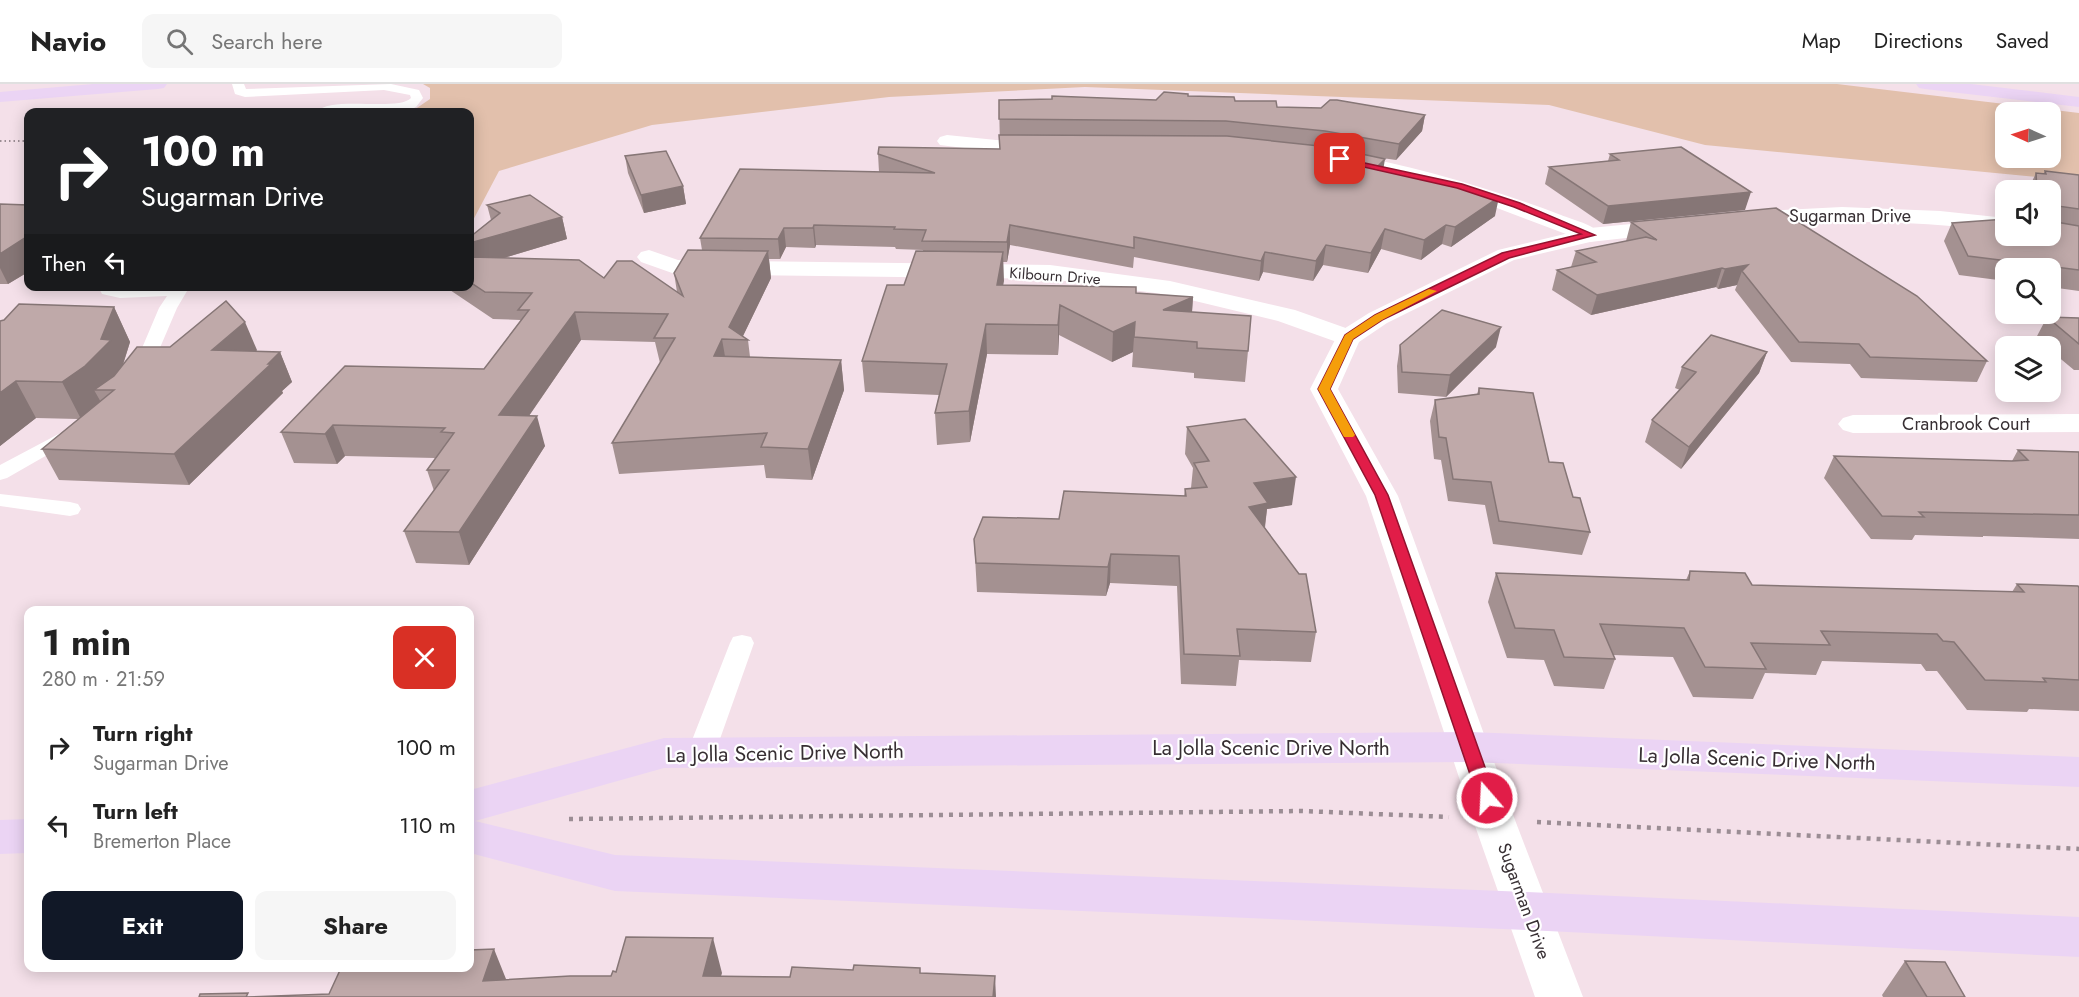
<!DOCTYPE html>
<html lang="en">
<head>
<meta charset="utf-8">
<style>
	:root { --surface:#fff; --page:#f6f6f6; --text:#222; --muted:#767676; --line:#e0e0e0; --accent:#111827 }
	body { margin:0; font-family:Jost,sans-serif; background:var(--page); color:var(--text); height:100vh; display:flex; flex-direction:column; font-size:22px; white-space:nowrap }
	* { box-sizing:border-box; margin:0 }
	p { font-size:20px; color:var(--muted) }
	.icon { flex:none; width:33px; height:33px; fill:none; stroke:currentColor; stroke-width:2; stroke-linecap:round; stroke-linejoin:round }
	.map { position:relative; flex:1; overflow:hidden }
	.panel { position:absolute; left:24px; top:522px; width:450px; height:366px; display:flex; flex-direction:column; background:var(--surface); border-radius:12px; box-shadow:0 3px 15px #0003 }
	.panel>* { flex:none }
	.guide { position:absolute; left:24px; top:24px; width:450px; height:183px; border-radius:12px; box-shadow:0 3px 15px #0003; background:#202124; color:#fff; overflow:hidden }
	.needle { width:39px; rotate:273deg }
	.buttons { position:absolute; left:1995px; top:18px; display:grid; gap:12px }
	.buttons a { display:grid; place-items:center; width:66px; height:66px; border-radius:12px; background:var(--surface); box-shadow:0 3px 15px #0003; font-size:30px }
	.pin { position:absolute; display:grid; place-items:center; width:51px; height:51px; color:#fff; margin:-26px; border-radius:12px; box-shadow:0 3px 9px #0006 }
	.me { position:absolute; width:66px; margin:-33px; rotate:341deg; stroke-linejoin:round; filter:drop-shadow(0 0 4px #0008) }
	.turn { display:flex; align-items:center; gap:21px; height:126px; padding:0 18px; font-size:27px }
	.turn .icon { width:78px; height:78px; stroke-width:2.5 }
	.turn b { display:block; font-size:42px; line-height:51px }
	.then { display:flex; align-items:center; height:57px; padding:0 18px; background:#0003; gap:12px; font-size:22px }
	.round { display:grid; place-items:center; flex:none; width:63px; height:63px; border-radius:12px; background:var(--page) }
	.overview { display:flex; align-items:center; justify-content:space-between; height:102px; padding:0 18px }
	h1 { font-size:36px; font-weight:700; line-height:45px }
	.button { display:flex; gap:12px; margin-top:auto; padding:12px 18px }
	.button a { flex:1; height:69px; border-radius:12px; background:var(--accent); color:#fff; font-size:24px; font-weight:700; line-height:69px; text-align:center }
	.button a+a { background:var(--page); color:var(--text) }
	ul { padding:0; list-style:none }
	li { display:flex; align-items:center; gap:18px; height:78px; padding:0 18px }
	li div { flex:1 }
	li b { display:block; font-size:22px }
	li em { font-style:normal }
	header { display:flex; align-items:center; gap:36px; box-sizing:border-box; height:84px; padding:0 30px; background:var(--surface); border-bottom:2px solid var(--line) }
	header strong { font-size:28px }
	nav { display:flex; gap:33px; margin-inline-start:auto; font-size:21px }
	.search { width:420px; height:54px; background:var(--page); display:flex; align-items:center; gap:15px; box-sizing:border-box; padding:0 21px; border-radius:12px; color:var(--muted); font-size:22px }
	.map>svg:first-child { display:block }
	.green { fill:#e2c0ac; fill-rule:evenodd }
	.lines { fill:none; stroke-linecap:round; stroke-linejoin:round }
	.path-far1 { stroke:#9b8d94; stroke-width:2; stroke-dasharray:1.5 3; stroke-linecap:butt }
	.path { stroke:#9b8d94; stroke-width:4.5; stroke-dasharray:4 6; stroke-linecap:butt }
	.service { fill:#fff; fill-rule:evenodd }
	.minor { fill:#fff; fill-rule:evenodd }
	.tertiary { fill:#fff; fill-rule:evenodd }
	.secondary { fill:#ebd4f4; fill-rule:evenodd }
	.wall { fill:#a49191 }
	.shaded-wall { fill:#867676 }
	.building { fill:#bfa9a9; stroke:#867676; stroke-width:1.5 }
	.route { fill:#e11d48; stroke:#92132f; stroke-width:1.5 }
	.slow { fill:#f59e0b }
	.labels { text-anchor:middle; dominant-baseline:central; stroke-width:4.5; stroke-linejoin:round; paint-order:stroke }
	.far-street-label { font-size:15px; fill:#372f33; stroke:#fff }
	.street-label { font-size:18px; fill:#372f33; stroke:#fff }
	.near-street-label { font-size:21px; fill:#372f33; stroke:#fff }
</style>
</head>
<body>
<header>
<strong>Navio</strong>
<div class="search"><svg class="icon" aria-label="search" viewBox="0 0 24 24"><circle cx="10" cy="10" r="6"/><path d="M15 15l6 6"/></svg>Search here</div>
<nav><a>Map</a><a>Directions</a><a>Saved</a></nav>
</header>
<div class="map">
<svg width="2079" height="913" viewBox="0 0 2079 913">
	<rect width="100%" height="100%" fill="#f4e0e9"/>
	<path class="green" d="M 423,0 L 1837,0 L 2079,29 L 2079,97 L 1705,61 L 1549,21 L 1085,3 L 889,13 L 652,41 L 499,87 L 470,142 L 470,28 L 411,28 L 430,15 L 430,4 ZM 2006,28 L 2050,28 L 2050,74 L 2006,74 Z"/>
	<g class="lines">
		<path class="path-far1" d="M 0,57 L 28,57"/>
		<path class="path" d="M 569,735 L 1302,727 L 1449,733
			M 1537,738 L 2079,765"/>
		<path class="service" d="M 232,0 L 244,0 L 246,5 L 391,0 L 419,6 L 423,14 L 416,23 L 406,28 L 317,28 C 330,11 398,28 411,14 L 410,11 L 384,6 L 245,13 L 235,10 Z
			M 98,202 L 190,202 L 177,224 L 147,294 L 133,294 L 131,290 L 159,224 L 167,212 L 120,214 L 102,210 Z
			M 68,345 L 75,347 L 78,351 L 75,355 L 7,394 L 0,396 L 0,381 Z
			M 0,410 L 70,418 L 78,420 L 81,425 L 78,430 L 70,432 L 0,422 Z
			M 742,551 L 751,553 L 754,559 L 715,669 L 711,676 L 701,679 L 691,676 L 687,669 L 730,559 L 733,553 Z"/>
		<path class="minor" d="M 947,51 L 996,56 L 1043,56 L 1050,58 L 1053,62 L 1050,66 L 1043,68 L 996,68 L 940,61 L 937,57 L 940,53 Z
			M 1340,69 C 1416,82 1489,104 1561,131 C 1573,136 1594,140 1601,151 L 1598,156 L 1590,158 L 1582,156 L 1460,110 L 1401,93 L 1333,79 L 1330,75 L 1333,71 Z
			M 649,166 L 678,176 L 1050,181 L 1170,197 L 1295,226 L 1357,248 L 1361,254 L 1357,260 L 1348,262 L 1278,237 L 1170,211 L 1050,195 L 675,190 L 641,178 L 637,173 L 641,168 Z
			M 2079,330 L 2079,348 L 1853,349 L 1843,346 L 1838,340 L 1843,334 L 1853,331 Z"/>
		<path class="tertiary" d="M 1842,123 L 1940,127 L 2006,134 L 2006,148 C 1918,136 1832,135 1744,142 L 1736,140 L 1733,135 L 1736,130 L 1744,128 Z
			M 1672,136 L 1680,138 L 1683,143 L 1680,148 L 1590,158 L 1514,176 L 1387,239 L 1359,258 L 1338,305 L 1398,412 L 1515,736 L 1583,913 L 1535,913 L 1473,736 L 1366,412 L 1310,305 L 1339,248 L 1369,229 L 1498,166 L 1590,144 Z"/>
		<path class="secondary" d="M 93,0 L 167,0 L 164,4 L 158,5 L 0,18 L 0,8 Z
			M 1916,0 L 1971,0 L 2079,13 L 2079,23 L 1925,5 L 1919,4 Z
			M 1470,648 L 2079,673 L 2079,703 L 1470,678 L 664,684 L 475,737 L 615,771 L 1527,808 L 2079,833 L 2079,873 L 1527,846 L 615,807 L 470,769 L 470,706 L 664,654 Z
			M 28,735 L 28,769 L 0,770 L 0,736 Z"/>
	</g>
	<path class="wall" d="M 1188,12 L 1235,17 L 1277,23 L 1425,31 L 1422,47 L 1396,76 L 1382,74 L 1383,86 L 1495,132 L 1451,163 L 1442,160 L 1421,176 L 1381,165 L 1368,189 L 1323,181 L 1313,197 L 1263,188 L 1259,197 L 1134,173 L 1133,184 L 1010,161 L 1007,178 L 1003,178 L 1003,201 L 1193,213 L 1192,228 L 1248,267 L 1245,298 L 1194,294 L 1194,289 L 1132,283 L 1133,268 L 1112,278 L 1059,251 L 1058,271 L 987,270 L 970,358 L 937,361 L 935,329 L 939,311 L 865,308 L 862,277 L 923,167 L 923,166 L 896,165 L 895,163 L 816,161 L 815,164 L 786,163 L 780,175 L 769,175 L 771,194 L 743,252 L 748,256 L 750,273 L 841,276 L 844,306 L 812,396 L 766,394 L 764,381 L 619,390 L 612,359 L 660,279 L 655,258 L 581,256 L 529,332 L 545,362 L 469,481 L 416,479 L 404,447 L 434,407 L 427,386 L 435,374 L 345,372 L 337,380 L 294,379 L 281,348 L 484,285 L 521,236 L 493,235 L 444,202 L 470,202 L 470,153 L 491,136 L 487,121 L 562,133 L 567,155 L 504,174 L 604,194 L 677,208 L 674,189 L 702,166 L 700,154 L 879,88 L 878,70 L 1000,65 L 999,16 L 1156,16 Z
		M 1610,70 L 1745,126 L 1603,140 L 1545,100 L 1549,83 L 1608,77 Z
		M 625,72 L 683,102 L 686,120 L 644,129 L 628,89 Z
		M 2045,87 L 2079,91 L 2079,207 L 2050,203 L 2050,184 L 2006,184 L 2006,197 L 1959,191 L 1944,157 L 1952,139 L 2050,152 L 2050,106 L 2028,106 L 2036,89 L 2043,90 Z
		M 0,120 L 28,121 L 28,188 L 8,200 L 0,200 Z
		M 1631,138 L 1987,277 L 1977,298 L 1861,294 L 1850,280 L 1791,278 L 1735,206 L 1737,201 L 1718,205 L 1716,203 L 1591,231 L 1552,206 L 1557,186 L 1571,183 L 1576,167 L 1626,157 Z
		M 114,223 L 130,258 L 123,281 L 257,266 L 256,268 L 280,268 L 292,298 L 282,307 L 283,309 L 189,401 L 59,396 L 42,365 L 78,335 L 36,334 L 0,362 L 0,237 Z
		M 2047,233 L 2079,234 L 2079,286 L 2074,286 L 2050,266 L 2050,262 L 2047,262 L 2036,254 Z
		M 1400,261 L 1496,263 L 1446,313 L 1398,309 L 1397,282 Z
		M 1767,268 L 1759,289 L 1681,385 L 1645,358 L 1652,336 L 1680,306 L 1675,304 L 1682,283 Z
		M 1479,304 L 1549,378 L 1573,413 L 1590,448 L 1582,471 L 1493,460 L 1485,421 L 1448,417 L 1441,376 L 1434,375 L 1430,337 L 1435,316 L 1477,310 Z
		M 1187,343 L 1292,421 L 1267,425 L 1265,444 L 1316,548 L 1311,578 L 1239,576 L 1236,602 L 1181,600 L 1177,502 L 1110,499 L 1106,512 L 977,508 L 974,455 L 1059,435 L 1184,412 L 1185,405 L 1191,404 L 1193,384 L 1185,370 Z
		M 2018,366 L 2079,368 L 2079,455 L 1983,452 L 1983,453 L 1915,451 L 1912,456 L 1871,455 L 1824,394 L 1834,372 L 2012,377 Z
		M 1690,487 L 1752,501 L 2012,508 L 2017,500 L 2079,504 L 2079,627 L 2029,625 L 2027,628 L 1967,626 L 1937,587 L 1926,587 L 1921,580 L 1822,577 L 1816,591 L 1765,589 L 1753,615 L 1693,613 L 1673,573 L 1613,571 L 1615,575 L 1604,605 L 1554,602 L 1544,576 L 1507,574 L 1488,518 L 1496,489 L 1686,496 Z
		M 1905,877 L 1965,913 L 1883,913 L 1882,911 Z"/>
	<path class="shaded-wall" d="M 1425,31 L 1422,47 L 1396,76 L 1399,60 Z
		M 1385,75 L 1382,93 L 1375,85 Z
		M 683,102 L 686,120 L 644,129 L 641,111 Z
		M 1751,108 L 1745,126 L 1603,140 L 1608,122 Z
		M 1499,113 L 1495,132 L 1451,163 L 1455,143 Z
		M 562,133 L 567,155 L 470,184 L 470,159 Z
		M 814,141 L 816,161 L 815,164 L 813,144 Z
		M 1010,141 L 1010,161 L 1007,178 L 1007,158 Z
		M 1446,141 L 1442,160 L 1421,176 L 1424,156 Z
		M 784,144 L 786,163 L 780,175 L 778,155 Z
		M 1385,145 L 1381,165 L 1368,189 L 1371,169 Z
		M 28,152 L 28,188 L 8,200 L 0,184 L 0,170 Z
		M 1326,161 L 1323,181 L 1313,197 L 1316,177 Z
		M 768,167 L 771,194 L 741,256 L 729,243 Z
		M 1003,168 L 1004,197 L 998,230 L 997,201 Z
		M 1265,168 L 1263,188 L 1259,197 L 1261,177 Z
		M 1748,181 L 1742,187 L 1737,201 L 1718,205 L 1725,185 Z
		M 1722,184 L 1716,203 L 1591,231 L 1597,211 Z
		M 1193,213 L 1191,242 L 1163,226 Z
		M 1060,221 L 1059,251 L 1058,271 L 1058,241 Z
		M 114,223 L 130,258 L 123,280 L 128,292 L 114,306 L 94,306 L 102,320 L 81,335 L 62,298 L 101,255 Z
		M 575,228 L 581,256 L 508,362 L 499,331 Z
		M 245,238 L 257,266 L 225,296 L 212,266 Z
		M 1135,238 L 1133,268 L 1112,278 L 1113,248 Z
		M 986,240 L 987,270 L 970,358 L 969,327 Z
		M 1501,243 L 1496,263 L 1446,313 L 1450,291 Z
		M 722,255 L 727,284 L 714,272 Z
		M 280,268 L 292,298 L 282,307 L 283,309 L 189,401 L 174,370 Z
		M 1767,268 L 1759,289 L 1681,385 L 1689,363 Z
		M 841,276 L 844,306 L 812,396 L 808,365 Z
		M 16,297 L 36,334 L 0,362 L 0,309 Z
		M 537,332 L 545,362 L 469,481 L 459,448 Z
		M 333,341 L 345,372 L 337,380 L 325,350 Z
		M 1296,393 L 1292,421 L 1267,425 L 1264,448 L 1249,423 L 1254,399 Z
		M 1111,470 L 1110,499 L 1106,512 L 1108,483 Z
		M 713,854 L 722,889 L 715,913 L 703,892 Z
		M 494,865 L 508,900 L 483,897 Z
		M 995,892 L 996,913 L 993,913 Z"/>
	<path class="building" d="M 1164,8 L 1188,10 L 1188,12 L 1234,13 L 1235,17 L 1276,17 L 1277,23 L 1321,24 L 1330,16 L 1337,16 L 1425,31 L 1399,60 L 1325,47 L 1226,37 L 999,35 L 999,16 L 1052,15 L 1052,12 L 1156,16 Z
		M 999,51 L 1227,52 L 1329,63 L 1385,75 L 1375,85 L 1425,93 L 1499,113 L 1455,143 L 1446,141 L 1424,156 L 1385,145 L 1371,169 L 1326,161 L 1316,177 L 1265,168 L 1261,177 L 1134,153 L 1134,164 L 1010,141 L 1007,158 L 922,157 L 926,146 L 894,145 L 895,143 L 814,141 L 813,144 L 784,144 L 778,155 L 700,154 L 740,85 L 935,89 L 878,70 L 879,63 L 1000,65 Z
		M 1681,63 L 1751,108 L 1608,122 L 1549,83 L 1619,76 L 1610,70 Z
		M 666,67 L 683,102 L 641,111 L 625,72 Z
		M 2045,87 L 2079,91 L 2079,125 L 2058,122 L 2057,131 L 2050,132 L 2050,106 L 2037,106 L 2036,89 L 2046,90 Z
		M 530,111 L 562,133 L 470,159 L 470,153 L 500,129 L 487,121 Z
		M 0,120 L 28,121 L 28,152 L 0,170 Z
		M 1776,124 L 1917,212 L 1987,277 L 1870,273 L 1859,260 L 1799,258 L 1742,187 L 1748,181 L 1725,185 L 1722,184 L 1597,211 L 1557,186 L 1596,178 L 1576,167 L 1646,153 L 1657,156 L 1631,138 Z
		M 2006,135 L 2006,152 L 2050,152 L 2050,137 L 2079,142 L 2079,186 L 1968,172 L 1952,139 Z
		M 688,166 L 768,167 L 729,243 L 748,256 L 722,255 L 714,272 L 841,276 L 808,365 L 761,363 L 767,349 L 612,359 L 675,254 L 654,254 L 668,230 L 575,228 L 499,331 L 537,332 L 459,448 L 404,447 L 449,386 L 427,386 L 454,349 L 441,348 L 445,344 L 333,341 L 325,350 L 281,348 L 345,282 L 484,285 L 529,226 L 518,226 L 532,209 L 485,208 L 470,198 L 470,173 L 579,176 L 604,194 L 617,177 L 632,177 L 683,212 L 674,189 Z
		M 916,167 L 1003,168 L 997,201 L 1136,203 L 1136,209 L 1193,213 L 1163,226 L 1251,232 L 1248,267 L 1197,264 L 1197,258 L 1134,253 L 1135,238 L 1113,248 L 1060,221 L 1058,241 L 986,240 L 969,327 L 935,329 L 947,280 L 862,277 L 887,201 L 904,201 Z
		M 226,217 L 245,238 L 212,266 L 280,268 L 268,280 L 271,280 L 174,370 L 42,365 L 114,306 L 94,306 L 114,292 L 137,263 L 170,263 Z
		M 19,220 L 114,223 L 101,255 L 111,256 L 85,282 L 62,298 L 16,297 L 0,309 L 0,237 L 4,236 Z
		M 1442,226 L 1501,243 L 1450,291 L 1402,288 L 1400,261 Z
		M 2047,233 L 2079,234 L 2079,260 Z
		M 1711,251 L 1767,268 L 1689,363 L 1652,336 L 1696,288 L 1682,283 Z
		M 1479,304 L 1533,309 L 1549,378 L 1563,379 L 1573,413 L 1580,414 L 1590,448 L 1499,437 L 1491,398 L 1453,395 L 1446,354 L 1439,353 L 1435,316 L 1479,310 Z
		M 1245,335 L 1296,393 L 1254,399 L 1268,419 L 1249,423 L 1299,490 L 1306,490 L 1316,548 L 1237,545 L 1240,572 L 1184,570 L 1179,472 L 1111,470 L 1108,483 L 976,479 L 974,455 L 983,433 L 1059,435 L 1064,407 L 1186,412 L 1185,405 L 1207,403 L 1194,379 L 1209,377 L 1187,343 Z
		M 2018,366 L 2079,368 L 2079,431 L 1919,428 L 1924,433 L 1882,432 L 1834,372 L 2012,377 L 2028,376 Z
		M 1690,487 L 1745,489 L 1752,501 L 2024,508 L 2017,500 L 2078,502 L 2079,504 L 2079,596 L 2043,594 L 2046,598 L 1985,596 L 1954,558 L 1943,557 L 1937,550 L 1821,547 L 1830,561 L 1751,559 L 1766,585 L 1705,583 L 1684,544 L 1600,540 L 1615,575 L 1564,573 L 1554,546 L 1515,544 L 1496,489 L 1689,496 Z
		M 626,853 L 713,854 L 703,892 L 790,893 L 792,883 L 853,886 L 854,881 L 920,884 L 920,889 L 995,892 L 993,913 L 199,913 L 200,910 L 248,909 L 246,913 L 329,910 L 341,884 L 470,884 L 470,866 L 494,865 L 483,897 L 570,892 L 611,892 L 613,887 L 616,888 Z
		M 1905,877 L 1945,878 L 1965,913 L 1927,913 Z"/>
	<path class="route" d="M 1337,73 L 1462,100 L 1520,119 L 1595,151 L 1509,174 L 1382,236 L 1353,255 L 1330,305 L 1388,411 L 1496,714 L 1493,718 L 1487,720 L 1481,718 L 1478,714 L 1375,411 L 1318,305 L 1345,251 L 1375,231 L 1502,169 L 1581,150 L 1514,123 L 1457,104 L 1337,77 Z"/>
	<path class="slow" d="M 1429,205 L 1437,207 L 1382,236 L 1353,255 L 1330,305 L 1355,351 L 1353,353 L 1344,353 L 1318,305 L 1345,251 L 1375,231 Z"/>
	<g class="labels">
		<g class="far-street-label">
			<text transform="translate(1055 192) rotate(4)">Kilbourn Drive</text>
		</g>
		<g class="street-label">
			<text x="1850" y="132">Sugarman Drive</text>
			<text x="1966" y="340">Cranbrook Court</text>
			<text transform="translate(1524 817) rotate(70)">Sugarman Drive</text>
		</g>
		<g class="near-street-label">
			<text x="1271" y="664">La Jolla Scenic Drive North</text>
			<text transform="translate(785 669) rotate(-1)">La Jolla Scenic Drive North</text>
			<text transform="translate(1757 675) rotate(2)">La Jolla Scenic Drive North</text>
		</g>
	</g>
</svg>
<div class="buttons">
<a><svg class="needle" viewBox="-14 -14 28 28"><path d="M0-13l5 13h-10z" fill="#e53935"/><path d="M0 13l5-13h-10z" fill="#767676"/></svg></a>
<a><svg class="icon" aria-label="sound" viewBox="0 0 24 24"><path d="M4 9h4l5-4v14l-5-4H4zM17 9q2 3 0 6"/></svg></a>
<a><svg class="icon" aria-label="search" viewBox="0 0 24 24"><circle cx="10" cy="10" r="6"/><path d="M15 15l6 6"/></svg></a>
<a><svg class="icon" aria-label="layers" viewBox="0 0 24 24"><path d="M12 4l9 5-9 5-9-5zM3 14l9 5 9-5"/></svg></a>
</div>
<div class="pin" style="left:1340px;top:75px;background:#d93025"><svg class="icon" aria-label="arrive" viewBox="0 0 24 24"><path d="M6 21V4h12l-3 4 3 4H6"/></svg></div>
<svg class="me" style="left:1487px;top:714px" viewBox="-20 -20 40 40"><circle r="17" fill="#e11d48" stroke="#fff" stroke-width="3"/><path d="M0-11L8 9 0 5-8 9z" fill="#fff"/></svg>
<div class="guide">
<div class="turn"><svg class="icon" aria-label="right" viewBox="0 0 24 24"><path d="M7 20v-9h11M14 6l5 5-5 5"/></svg><div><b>100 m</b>Sugarman Drive</div></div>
<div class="then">Then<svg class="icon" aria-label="left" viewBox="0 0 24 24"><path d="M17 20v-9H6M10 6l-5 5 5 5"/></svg></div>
</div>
<section class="panel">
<div class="overview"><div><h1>1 min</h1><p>280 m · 21:59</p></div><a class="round" style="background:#d93025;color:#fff"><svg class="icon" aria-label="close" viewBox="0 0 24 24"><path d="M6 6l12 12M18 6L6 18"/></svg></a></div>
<ul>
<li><svg class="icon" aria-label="right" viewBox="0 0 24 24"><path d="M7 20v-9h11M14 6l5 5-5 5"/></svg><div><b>Turn right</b><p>Sugarman Drive</p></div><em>100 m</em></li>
<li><svg class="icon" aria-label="left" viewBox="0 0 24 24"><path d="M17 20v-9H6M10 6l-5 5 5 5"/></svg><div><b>Turn left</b><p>Bremerton Place</p></div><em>110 m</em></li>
</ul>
<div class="button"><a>Exit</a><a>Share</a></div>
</section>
</div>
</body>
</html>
